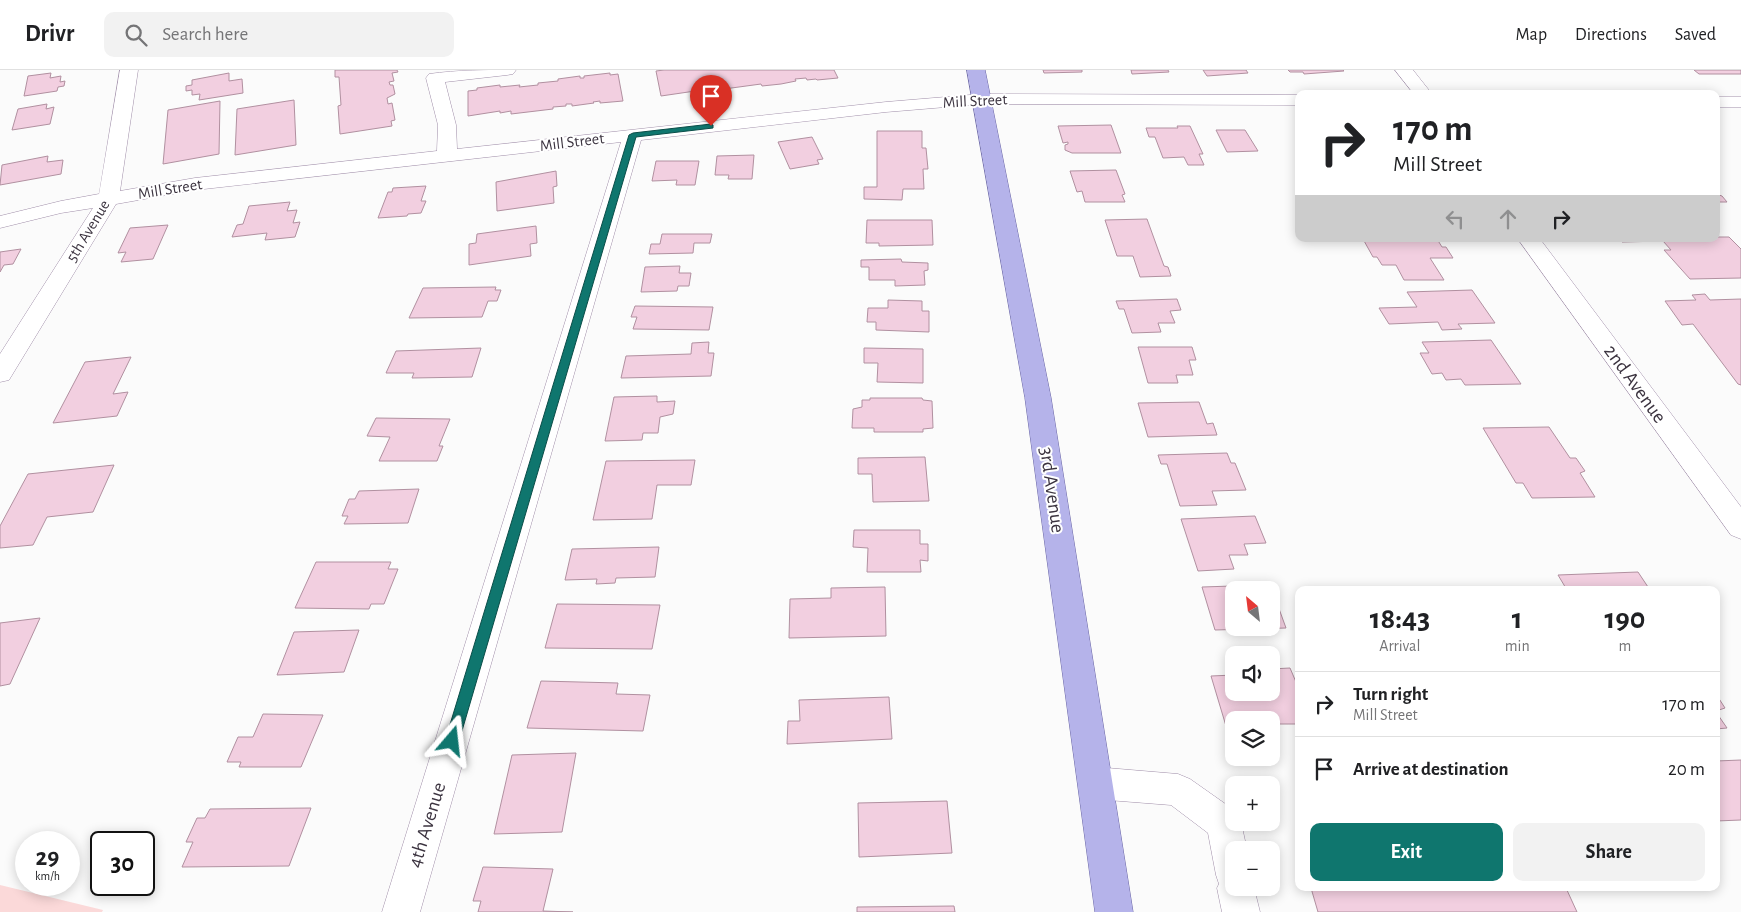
<!DOCTYPE html>
<html lang="en">
<head>
<meta charset="utf-8">
<style>
	:root { --surface:#fff; --page:#f2f2f2; --text:#202124; --muted:#757577; --line:#e0e0e0; --accent:#0f766e }
	body { margin:0; font-family:"Alegreya Sans",sans-serif; background:var(--page); color:var(--text); height:100vh; display:flex; flex-direction:column; font-size:19px; white-space:nowrap }
	* { box-sizing:border-box; margin:0 }
	p { font-size:16px; color:var(--muted) }
	.icon { flex:none; width:28px; height:28px; fill:none; stroke:currentColor; stroke-width:2; stroke-linecap:round; stroke-linejoin:round }
	.map { position:relative; flex:1; overflow:hidden }
	.side { position:absolute; left:1295px; top:516px; width:425px; height:305px; display:flex; flex-direction:column; background:var(--surface); border-radius:10px; box-shadow:0 2px 12px #0003 }
	.side>* { flex:none }
	.hud { position:absolute; left:1295px; top:20px; width:425px; height:152px; border-radius:10px; box-shadow:0 2px 12px #0003; background:#fff; color:var(--text); overflow:hidden }
	.needle { width:32px; rotate:332deg }
	.tools { position:absolute; left:1225px; top:511px; display:grid; gap:10px }
	.tools a { display:grid; place-items:center; width:55px; height:55px; border-radius:10px; background:var(--surface); box-shadow:0 2px 12px #0003; font-size:25px }
	.speed { position:absolute; left:15px; top:761px; display:flex; gap:10px; font-size:25px; font-weight:700; text-align:center }
	.speed>* { display:grid; place-content:center; width:65px; height:65px; border-radius:50%; background:var(--surface); box-shadow:0 2px 12px #0003; line-height:1 }
	.speed small { font-size:12px; font-weight:400 }
	.speed .limit { border:2px solid #111; border-radius:8px; background:#fff; color:#111 }
	.pin { position:absolute; display:grid; place-items:center; width:42px; height:42px; color:#fff; margin:-51px -21px; border-radius:50% 50% 50% 0; rotate:-45deg; box-shadow:0 0 5px #0007 }
	.pin .icon { rotate:45deg }
	.me { position:absolute; width:55px; margin:-28px; rotate:17deg; stroke-linejoin:round; filter:drop-shadow(0 0 4px #0008) }
	.turn { display:flex; align-items:center; gap:18px; height:105px; padding:0 15px; font-size:22px }
	.turn .icon { width:65px; height:65px; stroke-width:2.5 }
	.turn b { display:block; font-size:35px; line-height:42px }
	.lanes { display:flex; align-items:center; height:48px; padding:0 15px; background:#0003; justify-content:center; gap:25px; direction:ltr }
	.lanes .off { opacity:.35 }
	.eta { display:flex; justify-content:space-evenly; align-items:center; height:85px; text-align:center }
	.eta b { font-size:30px; font-weight:600; line-height:35px }
	.action { display:flex; gap:10px; margin-top:auto; padding:10px 15px }
	.action a { flex:1; height:58px; border-radius:10px; background:var(--accent); color:#fff; font-size:20px; font-weight:600; line-height:58px; text-align:center }
	.action a+a { background:var(--page); color:var(--text) }
	ul { padding:0; list-style:none }
	li { display:flex; align-items:center; gap:15px; height:65px; padding:0 15px; border-top:1px solid var(--line) }
	li div { flex:1 }
	li b { display:block; font-size:19px }
	li em { font-style:normal }
	header { display:flex; align-items:center; gap:30px; box-sizing:border-box; height:70px; padding:0 25px; background:var(--surface); border-bottom:1px solid var(--line) }
	header strong { font-size:24px }
	nav { display:flex; gap:28px; margin-inline-start:auto; font-size:18px }
	.search { width:350px; height:45px; background:var(--page); display:flex; align-items:center; gap:12px; box-sizing:border-box; padding:0 18px; border-radius:10px; color:var(--muted); font-size:19px }
	.map>svg:first-child { display:block }
	.green { fill:#fbd9d9 }
	.building { fill:#f2cfe0; stroke:#b190a0 }
	.lines { fill:none; stroke-linecap:round; stroke-linejoin:round }
	.minor-casing { stroke:#a08ea9; stroke-width:1 }
	.major-casing { stroke:#6a66a5; stroke-width:1 }
	.minor { fill:#fff; fill-rule:evenodd }
	.major { fill:#b5b3ea; fill-rule:evenodd }
	.route { fill:#0f766e; stroke:#0a4d48 }
	.labels { text-anchor:middle; dominant-baseline:central; stroke-width:4; stroke-linejoin:round; paint-order:stroke }
	.far-street-label { font-size:16px; fill:#3c3440; stroke:#fff }
	.street-label { font-size:20px; fill:#3c3440; stroke:#fff }
</style>
</head>
<body>
<header>
<strong>Drivr</strong>
<div class="search"><svg class="icon" aria-label="search" viewBox="0 0 24 24"><circle cx="10" cy="10" r="6"/><path d="M15 15l6 6"/></svg>Search here</div>
<nav><a>Map</a><a>Directions</a><a>Saved</a></nav>
</header>
<div class="map">
<svg width="1741" height="842" viewBox="0 0 1741 842">
	<rect width="100%" height="100%" fill="#fbfbfb"/>
	<path class="green" d="M 0,815 L 103,840 L 102,842 L 0,842 Z"/>
	<path class="building" d="M 335,0 L 397,0 L 398,2 L 392,3 L 394,11 L 389,12 L 390,15 L 393,15 L 395,24 L 387,28 L 388,34 L 392,33 L 395,50 L 391,51 L 392,56 L 340,64 L 338,36 L 341,35 L 339,7 L 335,7 Z
		M 664,0 L 834,0 L 838,8 L 817,10 L 816,9 L 807,10 L 806,8 L 795,9 L 796,11 L 781,14 L 762,16 L 761,14 L 702,22 L 702,20 L 661,26 L 656,1 Z
		M 1043,0 L 1082,0 L 1082,2 L 1044,3 Z
		M 1131,0 L 1168,0 L 1169,2 L 1132,4 Z
		M 1203,0 L 1246,0 L 1248,3 L 1207,6 Z
		M 1288,0 L 1343,0 L 1344,1 L 1304,4 L 1303,2 L 1290,2 Z
		M 1694,0 L 1741,0 L 1741,4 L 1699,4 Z
		M 51,3 L 50,8 L 61,6 L 60,12 L 65,11 L 64,16 L 58,17 L 57,21 L 24,26 L 28,6 Z
		M 229,3 L 229,11 L 242,9 L 243,23 L 199,30 L 200,24 L 192,25 L 192,20 L 186,21 L 186,16 L 192,15 L 192,10 Z
		M 610,3 L 610,5 L 618,4 L 623,31 L 600,33 L 600,31 L 593,32 L 594,33 L 572,36 L 572,34 L 566,34 L 566,36 L 553,37 L 553,39 L 511,44 L 511,41 L 500,43 L 500,41 L 468,46 L 468,21 L 477,20 L 477,18 L 500,15 L 500,17 L 520,15 L 519,17 L 538,15 L 538,13 L 558,11 L 558,9 L 580,6 L 580,8 L 584,8 L 584,6 Z
		M 294,30 L 296,75 L 235,85 L 237,39 Z
		M 220,31 L 219,84 L 163,94 L 168,40 Z
		M 47,34 L 46,39 L 54,37 L 50,54 L 12,60 L 18,39 Z
		M 1111,55 L 1121,83 L 1072,83 L 1065,80 L 1065,75 L 1068,74 L 1068,72 L 1063,73 L 1058,56 Z
		M 1177,56 L 1190,56 L 1203,84 L 1199,84 L 1204,95 L 1188,95 L 1184,87 L 1163,88 L 1155,67 L 1149,67 L 1146,58 L 1178,58 Z
		M 1216,60 L 1245,60 L 1258,81 L 1227,82 Z
		M 877,61 L 922,61 L 922,78 L 926,78 L 928,99 L 923,99 L 924,119 L 903,119 L 902,130 L 864,129 L 864,117 L 877,117 Z
		M 812,67 L 823,89 L 817,90 L 819,94 L 790,99 L 778,72 Z
		M 754,85 L 752,109 L 728,109 L 729,105 L 715,105 L 717,86 Z
		M 48,86 L 47,92 L 63,90 L 61,104 L 0,115 L 2,95 Z
		M 656,91 L 699,91 L 695,115 L 676,115 L 677,110 L 652,111 Z
		M 1116,100 L 1125,124 L 1122,125 L 1125,132 L 1085,132 L 1082,121 L 1077,122 L 1070,101 Z
		M 556,101 L 557,116 L 553,117 L 554,133 L 497,141 L 496,112 Z
		M 426,116 L 421,131 L 426,131 L 421,143 L 408,144 L 407,146 L 378,148 L 388,122 L 392,122 L 393,118 Z
		M 1716,124 L 1722,126 L 1727,132 L 1718,132 L 1719,134 L 1716,134 Z
		M 290,132 L 287,141 L 297,140 L 293,153 L 300,152 L 295,167 L 265,170 L 267,163 L 232,167 L 237,155 L 243,154 L 249,136 Z
		M 1147,149 L 1164,196 L 1168,197 L 1171,206 L 1140,207 L 1133,186 L 1117,186 L 1105,150 Z
		M 867,150 L 932,150 L 933,175 L 879,176 L 879,173 L 866,173 Z
		M 168,155 L 153,189 L 121,192 L 126,182 L 118,183 L 130,158 Z
		M 536,156 L 537,173 L 530,174 L 531,186 L 469,195 L 469,174 L 476,173 L 477,164 Z
		M 662,164 L 712,164 L 710,173 L 694,173 L 693,183 L 649,184 L 651,174 L 660,174 Z
		M 1716,167 L 1729,167 L 1741,179 L 1741,208 L 1690,209 L 1664,180 L 1671,180 L 1663,171 L 1622,172 L 1619,169 Z
		M 1363,169 L 1437,169 L 1442,177 L 1446,177 L 1453,188 L 1430,188 L 1444,210 L 1404,210 L 1396,195 L 1382,195 L 1377,187 L 1373,187 Z
		M 21,179 L 13,194 L 4,195 L 0,202 L 0,182 Z
		M 901,189 L 902,192 L 928,193 L 928,200 L 924,201 L 925,215 L 895,216 L 895,210 L 869,210 L 869,197 L 861,197 L 861,190 Z
		M 680,196 L 679,203 L 691,203 L 689,216 L 678,216 L 677,221 L 641,222 L 645,197 Z
		M 496,217 L 495,220 L 501,220 L 497,231 L 488,231 L 482,247 L 409,248 L 423,218 Z
		M 1472,220 L 1495,253 L 1458,254 L 1462,259 L 1442,260 L 1438,252 L 1389,254 L 1379,238 L 1417,237 L 1407,222 Z
		M 1705,224 L 1710,230 L 1741,229 L 1741,315 L 1738,314 L 1693,254 L 1682,255 L 1665,231 L 1696,230 L 1692,225 Z
		M 1177,229 L 1181,240 L 1170,241 L 1175,253 L 1158,253 L 1161,262 L 1132,263 L 1124,239 L 1119,239 L 1116,231 Z
		M 888,230 L 922,231 L 922,241 L 929,241 L 929,262 L 876,260 L 876,252 L 867,252 L 868,238 L 888,238 Z
		M 635,236 L 713,237 L 709,260 L 633,259 L 637,247 L 631,247 Z
		M 1491,270 L 1521,314 L 1465,315 L 1461,309 L 1446,310 L 1442,303 L 1432,304 L 1420,283 L 1429,283 L 1422,272 Z
		M 709,272 L 708,283 L 714,283 L 711,306 L 621,308 L 626,286 L 691,284 L 692,273 Z
		M 1138,277 L 1192,277 L 1196,290 L 1189,290 L 1193,305 L 1176,305 L 1178,313 L 1148,313 Z
		M 481,278 L 472,307 L 412,308 L 414,303 L 386,303 L 396,281 Z
		M 864,278 L 923,279 L 923,313 L 877,312 L 878,293 L 864,293 Z
		M 131,287 L 113,324 L 128,322 L 117,346 L 53,353 L 85,292 Z
		M 657,326 L 657,332 L 675,331 L 673,344 L 660,347 L 658,363 L 643,363 L 642,370 L 605,371 L 614,327 Z
		M 870,328 L 922,328 L 923,330 L 932,331 L 933,358 L 923,359 L 923,362 L 874,362 L 874,358 L 852,358 L 853,339 L 862,337 L 862,330 L 870,330 Z
		M 1199,332 L 1207,354 L 1213,353 L 1217,365 L 1148,367 L 1138,333 Z
		M 376,348 L 450,349 L 439,376 L 443,376 L 437,391 L 379,391 L 390,367 L 367,366 Z
		M 1549,357 L 1570,388 L 1576,388 L 1585,401 L 1580,403 L 1595,427 L 1532,428 L 1523,413 L 1516,413 L 1483,358 Z
		M 1227,383 L 1231,393 L 1235,393 L 1246,420 L 1212,421 L 1217,435 L 1180,436 L 1167,394 L 1161,394 L 1158,385 Z
		M 925,387 L 929,431 L 873,432 L 872,404 L 858,404 L 858,388 Z
		M 695,390 L 691,415 L 657,415 L 652,449 L 593,450 L 606,391 Z
		M 114,395 L 93,442 L 47,447 L 33,475 L 0,478 L 0,456 L 28,404 Z
		M 419,419 L 408,453 L 344,454 L 348,446 L 342,446 L 349,429 L 355,429 L 359,421 Z
		M 1255,446 L 1266,473 L 1244,474 L 1248,485 L 1229,485 L 1234,499 L 1198,501 L 1181,449 Z
		M 854,460 L 920,460 L 920,474 L 928,474 L 928,491 L 920,490 L 921,502 L 867,502 L 868,478 L 853,477 Z
		M 659,477 L 655,507 L 616,508 L 615,513 L 596,514 L 597,509 L 565,510 L 572,479 Z
		M 316,492 L 391,492 L 388,499 L 398,499 L 384,534 L 371,534 L 369,539 L 295,538 Z
		M 1638,502 L 1650,520 L 1567,520 L 1558,505 Z
		M 1263,515 L 1265,520 L 1234,520 L 1234,558 L 1271,558 L 1271,536 L 1278,536 L 1286,558 L 1215,560 L 1202,517 Z
		M 885,517 L 886,566 L 789,568 L 790,529 L 831,528 L 831,518 Z
		M 557,534 L 660,535 L 652,579 L 545,578 Z
		M 40,548 L 10,614 L 0,616 L 0,553 Z
		M 359,560 L 344,602 L 277,605 L 294,562 Z
		M 1290,598 L 1299,619 L 1299,654 L 1271,654 L 1271,650 L 1234,650 L 1234,656 L 1226,656 L 1211,606 L 1234,605 L 1234,622 L 1271,622 L 1271,599 Z
		M 541,611 L 618,613 L 616,624 L 650,625 L 643,661 L 527,658 Z
		M 1716,624 L 1725,638 L 1716,641 Z
		M 889,627 L 892,669 L 787,674 L 788,651 L 800,651 L 799,630 Z
		M 1716,642 L 1727,658 L 1716,659 Z
		M 263,644 L 323,645 L 301,697 L 239,697 L 241,692 L 227,692 L 238,667 L 253,667 Z
		M 576,683 L 562,762 L 494,764 L 512,685 Z
		M 1741,690 L 1741,750 L 1716,751 L 1716,691 Z
		M 947,731 L 952,783 L 859,787 L 858,733 Z
		M 311,738 L 289,796 L 182,797 L 193,772 L 186,772 L 197,748 L 205,748 L 210,739 Z
		M 483,797 L 553,799 L 543,841 L 573,842 L 478,842 L 481,831 L 473,831 Z
		M 1311,818 L 1566,818 L 1577,842 L 1318,842 Z
		M 954,836 L 955,842 L 857,842 L 857,837 Z"/>
	<g class="lines">
		<g class="minor-casing">
			<path id="minor" d="M 120,0 L 138,0 L 120,121 L 195,108 L 437,81 L 438,55 L 426,8 L 429,4 C 457,0 487,0 516,0 L 513,4 L 507,5 L 445,12 L 456,55 L 457,79 L 886,32 L 982,24 L 1299,25 L 1299,35 L 982,34 L 886,42 L 641,70 L 420,842 L 382,842 L 621,72 L 195,120 L 116,134 L 9,310 L 0,312 L 0,284 L 93,138 L 61,143 L 0,158 L 0,146 L 61,131 L 99,124 Z
				M 1395,0 L 1413,0 L 1432,24 L 1414,24 Z
				M 1716,27 L 1741,27 L 1741,37 L 1716,37 Z
				M 1518,169 L 1540,169 L 1741,437 L 1741,469 L 1731,465 Z
				M 1095,697 L 1178,704 L 1190,709 L 1234,740 L 1234,752 L 1241,752 L 1247,780 L 1234,780 L 1234,818 L 1254,818 L 1260,842 L 1222,842 L 1217,818 L 1219,814 L 1216,805 L 1208,763 L 1171,735 L 1095,729 L 1083,724 L 1078,713 L 1083,702 Z"/>
		</g>
		<g class="major-casing">
			<path id="major" d="M 967,0 L 985,0 L 1051,328 L 1133,842 L 1095,842 L 1025,328 Z"/>
		</g>
		<use href="#minor" class="minor"/>
		<use href="#major" class="major"/>
	</g>
	<path class="route" d="M 711,54 L 713,55 L 713,58 L 636,67 L 459,671 L 457,676 L 452,677 L 447,676 L 445,671 L 629,65 L 633,63 Z"/>
	<g class="labels">
		<g class="far-street-label">
			<text transform="translate(975 31) rotate(-3)">Mill Street</text>
			<text transform="translate(572 72) rotate(-7)">Mill Street</text>
			<text transform="translate(170 119) rotate(-9)">Mill Street</text>
			<text transform="translate(88 161) rotate(-59)">5th Avenue</text>
		</g>
		<g class="street-label">
			<text transform="translate(1635 314) rotate(54)">2nd Avenue</text>
			<text transform="translate(1052 420) rotate(82)">3rd Avenue</text>
			<text transform="translate(427 755) rotate(-73)">4th Avenue</text>
		</g>
	</g>
</svg>
<div class="tools">
<a><svg class="needle" viewBox="-14 -14 28 28"><path d="M0-13l5 13h-10z" fill="#e53935"/><path d="M0 13l5-13h-10z" fill="#757577"/></svg></a>
<a><svg class="icon" aria-label="sound" viewBox="0 0 24 24"><path d="M4 9h4l5-4v14l-5-4H4zM17 9q2 3 0 6"/></svg></a>
<a><svg class="icon" aria-label="layers" viewBox="0 0 24 24"><path d="M12 4l9 5-9 5-9-5zM3 14l9 5 9-5"/></svg></a>
<a>+</a>
<a>−</a>
</div>
<div class="speed"><div>29<small>km/h</small></div><div class="limit">30</div></div>
<div class="pin" style="left:711px;top:56px;background:#d93025"><svg class="icon" aria-label="arrive" viewBox="0 0 24 24"><path d="M6 21V4h12l-3 4 3 4H6"/></svg></div>
<svg class="me" style="left:452px;top:671px" viewBox="-20 -20 40 40"><path d="M0-17L14 15 0 8-14 15z" fill="#0f766e" stroke="#fff" stroke-width="4"/></svg>
<div class="hud">
<div class="turn"><svg class="icon" aria-label="right" viewBox="0 0 24 24"><path d="M7 20v-9h11M14 6l5 5-5 5"/></svg><div><b>170 m</b>Mill Street</div></div>
<div class="lanes"><svg class="icon off" aria-label="left" viewBox="0 0 24 24"><path d="M17 20v-9H6M10 6l-5 5 5 5"/></svg><svg class="icon off" aria-label="ahead" viewBox="0 0 24 24"><path d="M12 20V5M6 11l6-6 6 6"/></svg><svg class="icon" aria-label="right" viewBox="0 0 24 24"><path d="M7 20v-9h11M14 6l5 5-5 5"/></svg></div>
</div>
<section class="side">
<div class="eta">
<div><b>18:43</b><p>Arrival</p></div>
<div><b>1</b><p>min</p></div>
<div><b>190</b><p>m</p></div>
</div>
<ul>
<li><svg class="icon" aria-label="right" viewBox="0 0 24 24"><path d="M7 20v-9h11M14 6l5 5-5 5"/></svg><div><b>Turn right</b><p>Mill Street</p></div><em>170 m</em></li>
<li><svg class="icon" aria-label="arrive" viewBox="0 0 24 24"><path d="M6 21V4h12l-3 4 3 4H6"/></svg><div><b>Arrive at destination</b></div><em>20 m</em></li>
</ul>
<div class="action"><a>Exit</a><a>Share</a></div>
</section>
</div>
</body>
</html>
